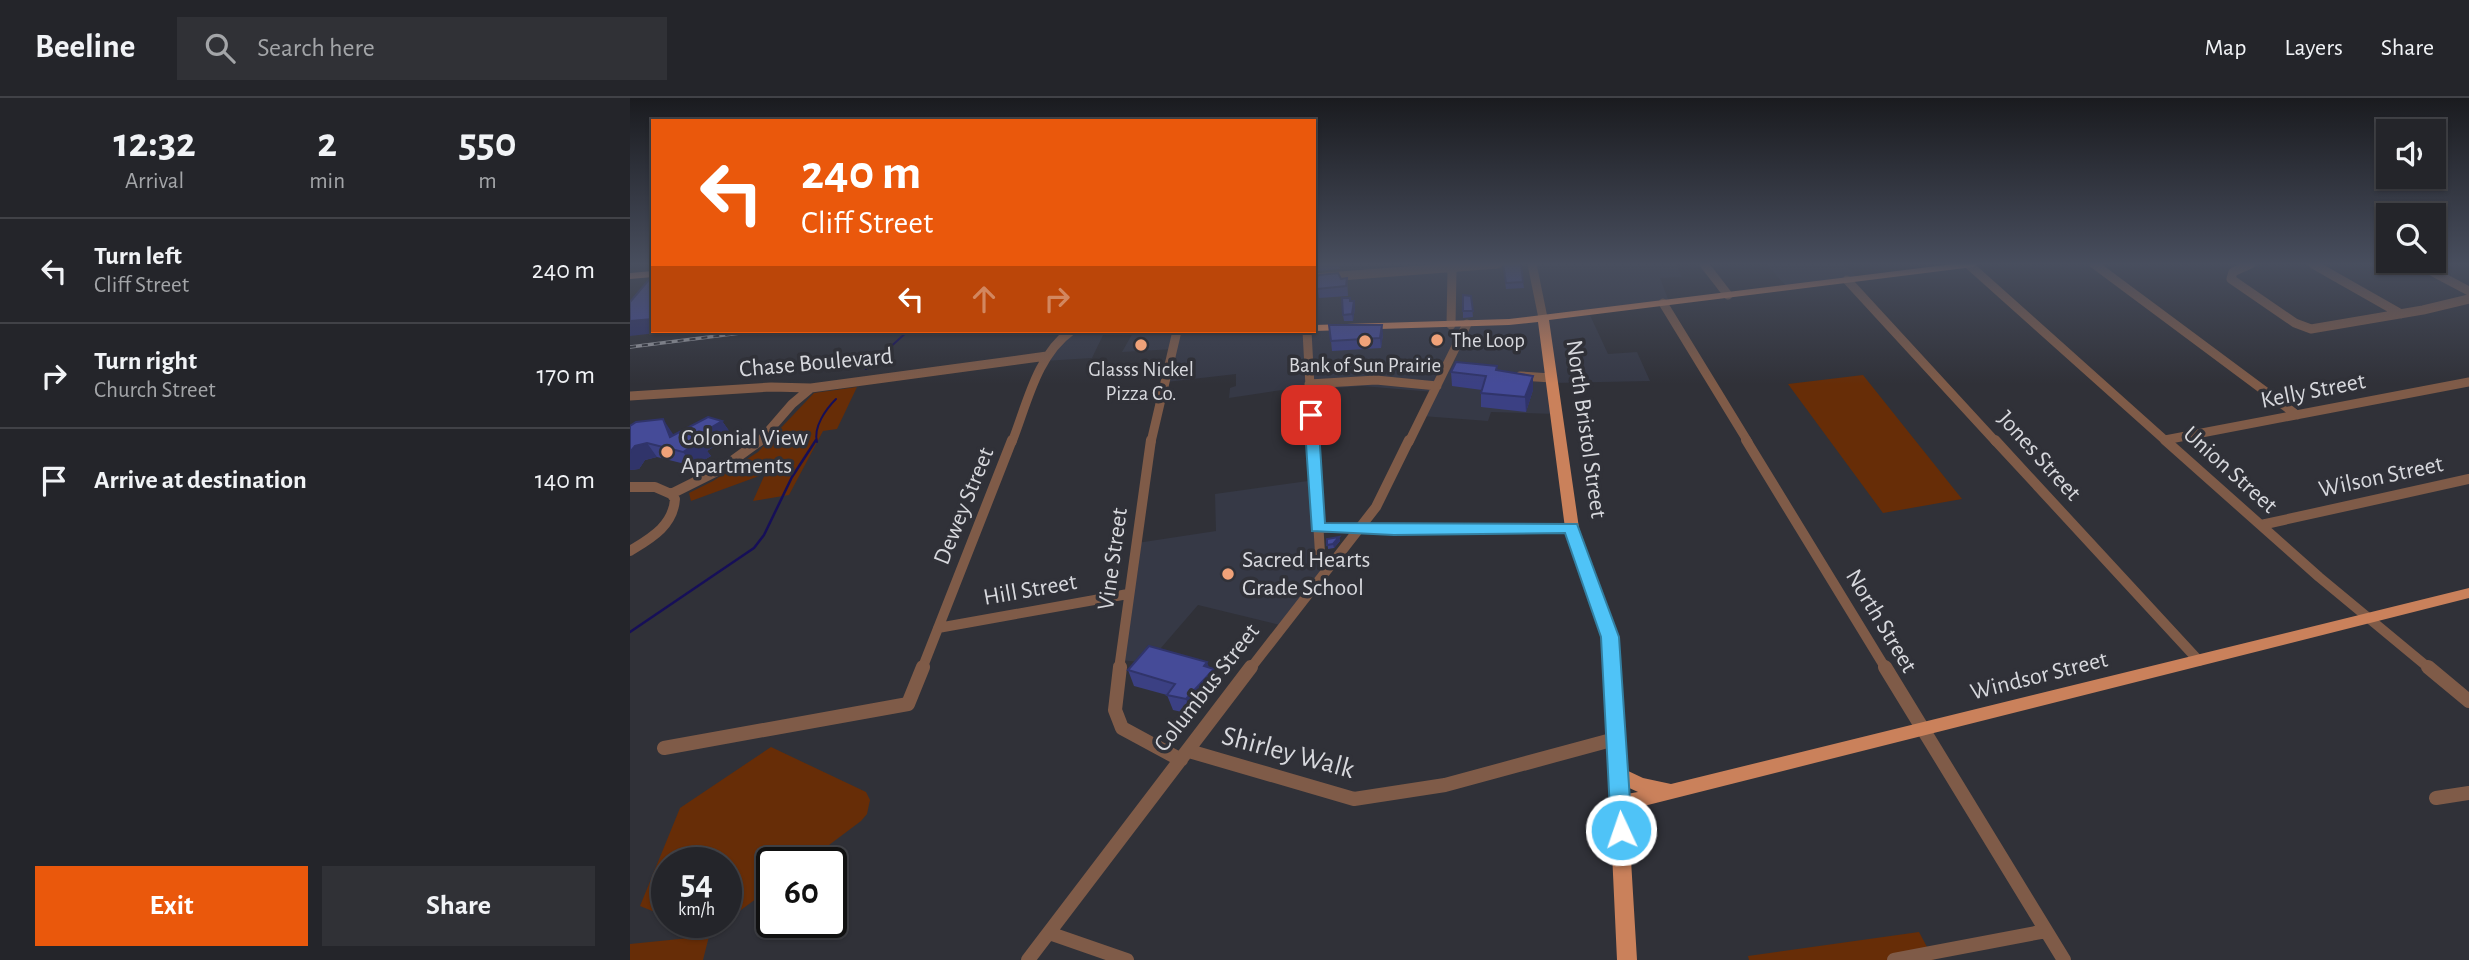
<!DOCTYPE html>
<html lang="en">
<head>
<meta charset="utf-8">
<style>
	:root { --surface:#24252a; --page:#303136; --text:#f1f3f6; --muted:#a3a5a8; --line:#414247; --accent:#ea580c }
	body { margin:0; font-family:"Alegreya Sans",sans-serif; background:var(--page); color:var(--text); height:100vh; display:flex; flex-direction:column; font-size:26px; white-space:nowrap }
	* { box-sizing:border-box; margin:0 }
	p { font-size:23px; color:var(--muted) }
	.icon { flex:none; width:38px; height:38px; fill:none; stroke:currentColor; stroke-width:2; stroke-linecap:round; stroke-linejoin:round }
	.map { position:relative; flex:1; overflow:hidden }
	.drawer { display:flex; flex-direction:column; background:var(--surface); width:630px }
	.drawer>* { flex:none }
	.top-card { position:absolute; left:21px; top:21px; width:665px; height:214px; border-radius:0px; box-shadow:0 2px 5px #0004,0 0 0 2px var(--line); background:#ea580c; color:#fff; overflow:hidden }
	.fabs { position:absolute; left:1746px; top:21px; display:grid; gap:14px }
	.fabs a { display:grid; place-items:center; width:70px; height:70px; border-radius:0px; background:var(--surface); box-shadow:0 2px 5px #0004,0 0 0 2px var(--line); font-size:35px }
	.speed { position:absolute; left:21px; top:749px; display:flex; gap:14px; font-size:35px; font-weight:700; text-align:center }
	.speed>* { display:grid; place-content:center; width:91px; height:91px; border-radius:50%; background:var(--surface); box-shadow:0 2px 5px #0004,0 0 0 2px var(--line); line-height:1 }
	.speed small { font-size:18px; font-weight:400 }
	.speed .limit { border:4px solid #111; border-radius:10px; background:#fff; color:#111 }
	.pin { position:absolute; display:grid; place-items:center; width:60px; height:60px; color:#fff; margin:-30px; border-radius:14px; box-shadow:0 4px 10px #0006 }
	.me { position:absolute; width:77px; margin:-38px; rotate:357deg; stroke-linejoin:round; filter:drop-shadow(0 0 5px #0008) }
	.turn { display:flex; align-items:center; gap:24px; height:147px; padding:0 35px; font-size:32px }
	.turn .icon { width:91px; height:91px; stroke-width:2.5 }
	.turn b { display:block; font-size:49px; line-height:60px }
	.lanes { display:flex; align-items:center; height:66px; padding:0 35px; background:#0003; justify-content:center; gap:35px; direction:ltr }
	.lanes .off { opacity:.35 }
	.eta { display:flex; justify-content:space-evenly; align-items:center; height:119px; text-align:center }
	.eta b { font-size:42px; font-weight:700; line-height:49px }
	.button { display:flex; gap:14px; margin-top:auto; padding:14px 35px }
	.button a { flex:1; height:80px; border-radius:0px; background:var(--accent); color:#fff; font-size:28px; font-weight:700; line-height:80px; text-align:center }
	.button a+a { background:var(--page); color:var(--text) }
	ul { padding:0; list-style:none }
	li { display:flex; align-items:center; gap:21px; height:105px; padding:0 35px; border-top:2px solid var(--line) }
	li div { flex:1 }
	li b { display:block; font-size:26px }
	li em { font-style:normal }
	header { display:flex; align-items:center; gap:42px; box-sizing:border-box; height:98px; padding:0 35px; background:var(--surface); border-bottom:2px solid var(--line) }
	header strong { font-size:33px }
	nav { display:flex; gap:38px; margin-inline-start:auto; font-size:24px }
	.search { width:490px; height:63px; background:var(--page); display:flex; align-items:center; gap:18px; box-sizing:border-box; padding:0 24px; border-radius:0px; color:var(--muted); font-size:26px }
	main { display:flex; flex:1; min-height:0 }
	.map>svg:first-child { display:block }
	.built { fill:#363946 }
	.green { fill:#672d07 }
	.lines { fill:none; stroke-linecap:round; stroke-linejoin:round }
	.stream-far1 { stroke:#160f58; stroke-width:2 }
	.stream { stroke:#160f58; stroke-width:2.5 }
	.minor-far2 { stroke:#7f5b48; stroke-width:9 }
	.minor-far1 { stroke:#7f5b48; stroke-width:10 }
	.minor { stroke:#7f5b48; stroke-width:14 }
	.major { fill:#ca815b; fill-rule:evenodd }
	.rail-casing { stroke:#97989e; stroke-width:3.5 }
	.rail { stroke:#303138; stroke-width:2; stroke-dasharray:6; stroke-linecap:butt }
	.wall { fill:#3b4083 }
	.shaded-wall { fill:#30346a }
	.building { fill:#454b98; stroke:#30346a; stroke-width:2 }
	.route { fill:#4fc3f7; stroke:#337fa1; stroke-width:2 }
	.poi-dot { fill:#f0a279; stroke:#303138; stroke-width:2.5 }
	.labels { text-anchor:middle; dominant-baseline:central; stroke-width:7; stroke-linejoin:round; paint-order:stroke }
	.far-poi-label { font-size:21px; fill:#d7d8dd; stroke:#303138 }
	.street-label { font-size:24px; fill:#d7d8dd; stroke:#303138 }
	.poi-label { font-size:24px; fill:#d7d8dd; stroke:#303138; text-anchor:start }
	.near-street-label { font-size:28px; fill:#d7d8dd; stroke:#303138 }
</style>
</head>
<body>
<header>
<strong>Beeline</strong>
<div class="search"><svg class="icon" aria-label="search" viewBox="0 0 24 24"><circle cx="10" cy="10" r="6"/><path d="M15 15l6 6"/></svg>Search here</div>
<nav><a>Map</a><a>Layers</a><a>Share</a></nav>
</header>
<main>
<section class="drawer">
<div class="eta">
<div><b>12:32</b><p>Arrival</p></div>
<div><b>2</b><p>min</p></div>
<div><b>550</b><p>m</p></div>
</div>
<ul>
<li><svg class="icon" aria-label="left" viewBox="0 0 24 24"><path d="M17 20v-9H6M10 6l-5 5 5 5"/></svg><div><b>Turn left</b><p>Cliff Street</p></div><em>240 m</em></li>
<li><svg class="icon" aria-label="right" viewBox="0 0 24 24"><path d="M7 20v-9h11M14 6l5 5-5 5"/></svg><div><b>Turn right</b><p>Church Street</p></div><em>170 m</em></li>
<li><svg class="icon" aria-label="arrive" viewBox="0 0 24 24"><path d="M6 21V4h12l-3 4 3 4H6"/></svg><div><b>Arrive at destination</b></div><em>140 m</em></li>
</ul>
<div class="button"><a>Exit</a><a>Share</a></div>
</section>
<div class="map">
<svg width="1839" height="862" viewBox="0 0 1839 862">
	<rect width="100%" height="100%" fill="#303138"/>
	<path class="built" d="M 684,166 L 1046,166 L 1052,179 L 1030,180 L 1039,204 L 959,215 L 978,256 L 1007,254 L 1020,283 L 923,285 L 926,316 L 861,314 L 858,323 L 792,318 L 804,294 L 732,288 L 680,292 L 679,288 L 599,300 L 600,290 L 606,288 L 606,276 L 536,284 L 544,251 L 492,254 L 504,233 L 684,233 Z
		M 1136,166 L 1214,166 L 1228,180 L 1157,189 Z
		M 441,233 L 475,233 L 462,260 L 414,263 Z
		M 685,382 L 697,470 L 654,528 L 568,507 L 518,565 L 491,562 L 507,445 L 586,433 L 585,396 Z"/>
	<path class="green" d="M 1233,277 L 1332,401 L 1253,415 L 1158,286 Z
		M 227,289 L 207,331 L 193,333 L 159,397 L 123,403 L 135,376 L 61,403 L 59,395 L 83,383 L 128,354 L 184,295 Z
		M 141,649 L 236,694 L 240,702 L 237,716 L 231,723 L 175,765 L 142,765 L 142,789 L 96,823 L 96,765 L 37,765 L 37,819 L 10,808 L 50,710 Z
		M 1289,834 L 1304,862 L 1119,862 L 1118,858 Z
		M 79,838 L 73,862 L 0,862 L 0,846 Z"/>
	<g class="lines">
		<path class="stream-far1" d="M 236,271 L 278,233
			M 187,344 C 183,329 196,311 206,301"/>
		<path class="stream" d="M 0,534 L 124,450 L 134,437 L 162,379 L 186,342"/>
		<path class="minor-far2" d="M 902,166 L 913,220
			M 1074,166 L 1098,197
			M 1338,166 L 1537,344
			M 1464,166 L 1667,317
			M 1621,166 L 1603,174 L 1601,181 L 1665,225 L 1681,231 L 1793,212 L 1839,201
			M 1683,166 L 1771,216
			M 1788,166 L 1839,193
			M 684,180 L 868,166
			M 1217,182 L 1366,344
			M 1033,205 L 1118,344
			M 821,227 L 822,172 L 825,166
			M 677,233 L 683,344
			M 890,278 L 922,280
			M 679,286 L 746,282 L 807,288
			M 0,298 L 141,289 L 181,290 L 417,258
			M 1535,342 L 1839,284
			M 129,344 L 162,306 L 181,290
			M 382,344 C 397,306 407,257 441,233
			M 521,344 L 547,233
			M 779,344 L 837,226"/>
		<path class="minor-far1" d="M 683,342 L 690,455 L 697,470
			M 1116,342 L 1256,571
			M 1365,342 L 1569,563
			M 1535,342 L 1689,479 L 1800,571
			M 0,389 L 25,389 L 41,396
			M 41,396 L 91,371 L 131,342
			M 1631,427 L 1839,381
			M 687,430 L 942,430
			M 0,453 C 21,440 43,428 45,401 L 41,396
			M 308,530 L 498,496
			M 292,571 L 382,342
			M 489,571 L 521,342
			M 620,571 L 746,409 L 779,342"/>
		<path class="minor" d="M 490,569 L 485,612 L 492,630 L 551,662
			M 1255,569 L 1434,862
			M 1798,569 L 1839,603
			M 34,650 L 278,606 L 293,569
			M 559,653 L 724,701 L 815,687 L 985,641
			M 1806,700 L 1839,695
			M 419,835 L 497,862
			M 398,862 L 621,569
			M 1264,862 L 1416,833"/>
		<path class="major" d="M 1323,166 L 1348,166 L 1343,169 L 919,222 L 949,430 L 988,539 L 996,672 L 1013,680 L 1041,686 L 1839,490 L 1839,500 L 998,712 L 1007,862 L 987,862 L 972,539 L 935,430 L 908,224 L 879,227 L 684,233 L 682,233 L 684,233 L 684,227 L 879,221 ZM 997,689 L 1008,694 L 997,696 Z
			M 23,173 L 23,179 L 0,181 L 0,175 Z
			M 454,233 L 545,233 L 540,236 L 459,236 Z"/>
		<g class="rail-casing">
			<path id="rail" d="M 0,249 L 126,233"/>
		</g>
		<use href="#rail" class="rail"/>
	</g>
	<path class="wall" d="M 685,165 L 709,165 L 710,171 L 686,173 Z
		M 873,165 L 893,184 L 894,190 L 876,191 Z
		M 686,180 L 717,180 L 718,198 L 689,200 Z
		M 841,198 L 843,219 L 833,220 L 833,213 Z
		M 721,203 L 724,203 L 725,210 L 723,223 L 714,223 L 713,217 Z
		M 753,236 L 751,250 L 702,253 L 701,243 Z
		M 868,273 L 903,292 L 896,314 L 851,309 L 851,295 L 852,292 L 822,288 L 821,274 Z
		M 92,323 L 102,337 L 77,353 L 81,358 L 63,368 L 27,359 L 15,362 L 9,371 L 0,372 L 0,328 L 44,337 Z
		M 709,439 L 710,443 L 704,450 L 698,451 L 697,441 Z
		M 579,569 L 584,571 L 589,586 L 561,616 L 543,612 L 537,597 L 504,588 L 498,572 Z"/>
	<path class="shaded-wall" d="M 724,203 L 725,210 L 723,223 L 722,216 Z
		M 23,221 L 23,233 L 44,233 L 0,238 L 0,223 Z
		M 752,227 L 753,236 L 751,250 L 750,240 Z
		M 903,278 L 903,292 L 896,314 L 895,299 Z
		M 33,321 L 43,336 L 50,354 L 40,339 Z
		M 92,323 L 102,337 L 77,353 L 81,358 L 63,368 L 53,354 L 62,341 Z
		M 17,345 L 27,359 L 15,362 L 9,371 L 0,372 L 0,349 Z
		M 709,439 L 710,443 L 704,450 L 703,446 Z
		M 577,564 L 581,574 L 584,571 L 589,586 L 561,616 L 556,601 Z"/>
	<path class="building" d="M 873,165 L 891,165 L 893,184 L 876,185 Z
		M 708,175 L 711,181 L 717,180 L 716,188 L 687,191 L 686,180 L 689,177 Z
		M 22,178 L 23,178 L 23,221 L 0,223 L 0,204 Z
		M 833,197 L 841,198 L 843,213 L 833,213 Z
		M 712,200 L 720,200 L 720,203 L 724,203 L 722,216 L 713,217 Z
		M 699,227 L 752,227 L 750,240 L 701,243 Z
		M 826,264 L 867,268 L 866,272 L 903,278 L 895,299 L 851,295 L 856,278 L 821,274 Z
		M 78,319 L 92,323 L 62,341 L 71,343 L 53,354 L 17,345 L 5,348 L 0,354 L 0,328 L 6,324 L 33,321 L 40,339 Z
		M 709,439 L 703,446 L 697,447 L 697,441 Z
		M 519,548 L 577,564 L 574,568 L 584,571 L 556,601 L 537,597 L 545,586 L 498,572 Z"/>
	<linearGradient id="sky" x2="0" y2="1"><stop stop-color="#1a1b1f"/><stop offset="0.58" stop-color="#484e5e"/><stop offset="1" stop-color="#484e5e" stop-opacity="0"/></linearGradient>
	<rect width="1839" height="286" fill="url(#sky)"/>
	<path class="route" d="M 681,313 L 688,317 L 695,425 L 947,426 L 989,539 L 1002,732 L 999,739 L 991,742 L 984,739 L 981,732 L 971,539 L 935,435 L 764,437 L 682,433 L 674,317 Z"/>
	<g class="poi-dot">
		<circle cx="807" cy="242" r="7"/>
		<circle cx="735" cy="243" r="7"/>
		<circle cx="511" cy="247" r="7"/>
		<circle cx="37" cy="354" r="7"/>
		<circle cx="598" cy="476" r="7"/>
	</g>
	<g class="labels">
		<g class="far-poi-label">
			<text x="821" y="242" text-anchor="start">The Loop</text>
			<text x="735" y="267">Bank of Sun Prairie</text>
			<text x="511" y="271">Glasss Nickel<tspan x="511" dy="24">Pizza Co.</tspan></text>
		</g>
		<g class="street-label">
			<text transform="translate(186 265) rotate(-5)">Chase Boulevard</text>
			<text transform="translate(1683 293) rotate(-11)">Kelly Street</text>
			<text transform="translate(956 331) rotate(82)">North Bristol Street</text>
			<text transform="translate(1409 358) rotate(48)">Jones Street</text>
			<text transform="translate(1600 372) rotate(42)">Union Street</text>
			<text transform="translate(1751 379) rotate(-12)">Wilson Street</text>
			<text transform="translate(334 408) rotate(-68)">Dewey Street</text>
			<text transform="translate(483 461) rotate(-82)">Vine Street</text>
			<text transform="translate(400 492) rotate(-10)">Hill Street</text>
			<text transform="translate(1251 523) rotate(59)">North Street</text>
			<text transform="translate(1409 578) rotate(-14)">Windsor Street</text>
			<text transform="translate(577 590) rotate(-52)">Columbus Street</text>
		</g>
		<g class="poi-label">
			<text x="51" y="340">Colonial View<tspan x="51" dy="28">Apartments</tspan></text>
			<text x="612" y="462">Sacred Hearts<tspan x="612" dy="28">Grade School</tspan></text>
		</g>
		<g class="near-street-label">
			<text transform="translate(658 655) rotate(15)">Shirley Walk</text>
		</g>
	</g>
</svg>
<div class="fabs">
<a><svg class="icon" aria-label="sound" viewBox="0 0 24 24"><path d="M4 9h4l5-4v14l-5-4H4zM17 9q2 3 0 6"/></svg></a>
<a><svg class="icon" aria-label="search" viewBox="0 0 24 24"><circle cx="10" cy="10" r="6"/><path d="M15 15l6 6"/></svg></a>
</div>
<div class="speed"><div>54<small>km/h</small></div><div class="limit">60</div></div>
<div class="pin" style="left:681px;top:317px;background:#d93025"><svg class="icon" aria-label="arrive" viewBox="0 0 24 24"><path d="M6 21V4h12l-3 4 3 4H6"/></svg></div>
<svg class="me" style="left:991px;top:732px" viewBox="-20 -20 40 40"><circle r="17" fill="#4fc3f7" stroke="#fff" stroke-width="3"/><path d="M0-11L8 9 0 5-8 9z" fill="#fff"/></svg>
<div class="top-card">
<div class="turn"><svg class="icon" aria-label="left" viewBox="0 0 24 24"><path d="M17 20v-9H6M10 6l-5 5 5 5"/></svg><div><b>240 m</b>Cliff Street</div></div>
<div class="lanes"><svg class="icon" aria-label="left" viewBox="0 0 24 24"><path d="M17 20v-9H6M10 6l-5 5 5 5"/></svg><svg class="icon off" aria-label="ahead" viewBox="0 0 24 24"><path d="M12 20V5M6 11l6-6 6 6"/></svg><svg class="icon off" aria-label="right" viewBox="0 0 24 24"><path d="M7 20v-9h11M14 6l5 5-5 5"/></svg></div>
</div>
</div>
</main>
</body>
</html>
